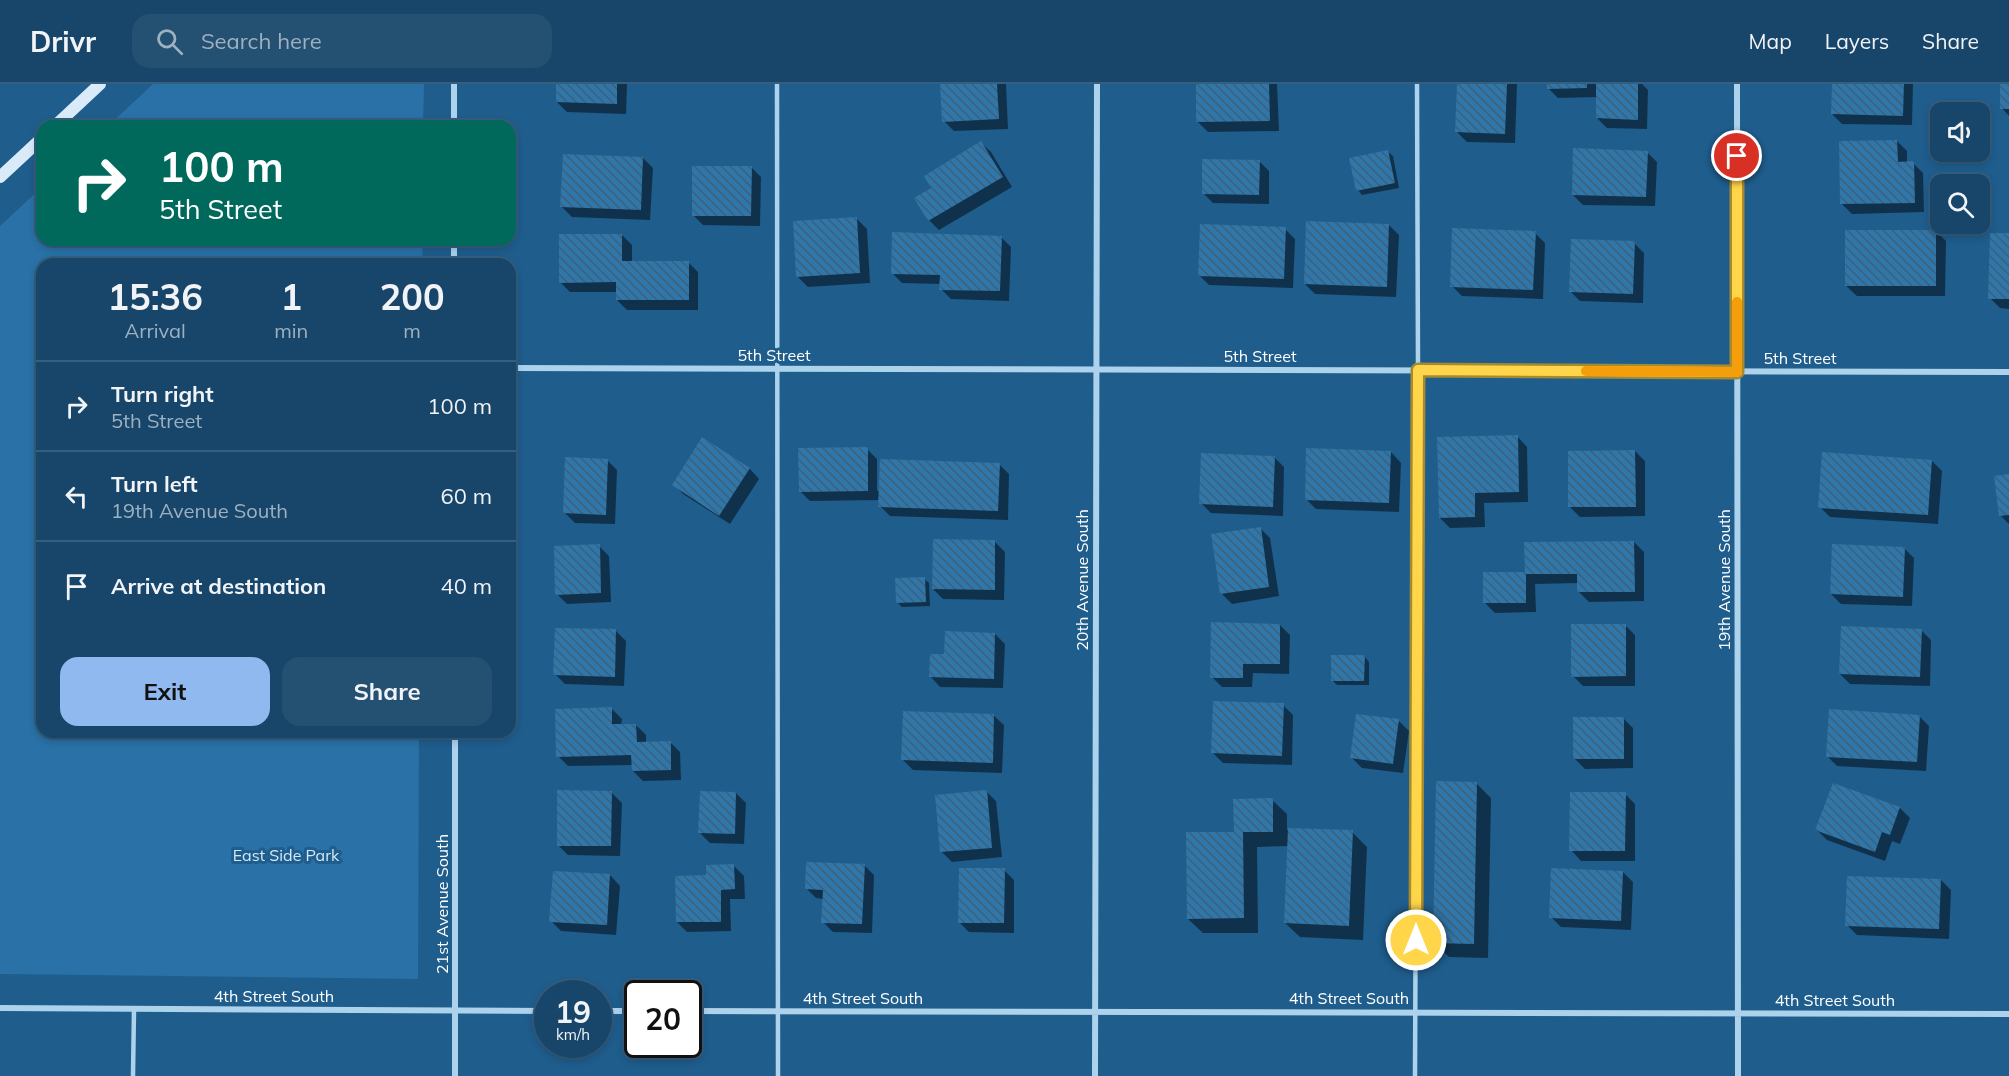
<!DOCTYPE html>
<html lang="en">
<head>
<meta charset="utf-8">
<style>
	:root { --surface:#17466a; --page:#245072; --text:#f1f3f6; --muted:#9eb1c1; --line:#365e7e; --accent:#90b9f0 }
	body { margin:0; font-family:Mulish,sans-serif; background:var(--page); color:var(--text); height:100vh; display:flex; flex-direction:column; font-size:22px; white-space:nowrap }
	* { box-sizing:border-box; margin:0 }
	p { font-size:20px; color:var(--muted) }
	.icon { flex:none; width:33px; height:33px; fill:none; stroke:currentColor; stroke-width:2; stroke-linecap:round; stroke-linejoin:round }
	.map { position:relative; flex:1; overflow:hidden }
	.drawer { position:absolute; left:36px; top:174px; width:480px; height:480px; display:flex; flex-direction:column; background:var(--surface); border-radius:18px; box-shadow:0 3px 9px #0003,0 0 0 2px var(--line) }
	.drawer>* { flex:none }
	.guide { position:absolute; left:36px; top:36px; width:480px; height:126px; border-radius:18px; box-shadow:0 3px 9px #0003,0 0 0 2px var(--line); background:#00695c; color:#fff; overflow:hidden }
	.buttons { position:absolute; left:1930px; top:18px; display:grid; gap:12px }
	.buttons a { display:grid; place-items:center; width:60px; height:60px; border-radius:12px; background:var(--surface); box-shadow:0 3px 9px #0003,0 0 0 2px var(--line); font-size:30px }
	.speed { position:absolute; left:534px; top:896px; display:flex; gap:12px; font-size:30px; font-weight:700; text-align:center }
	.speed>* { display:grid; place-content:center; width:78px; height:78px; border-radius:50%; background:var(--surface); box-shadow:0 3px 9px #0003,0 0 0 2px var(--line); line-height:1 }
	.speed small { font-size:15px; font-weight:400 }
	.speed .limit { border:3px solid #111; border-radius:9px; background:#fff; color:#111 }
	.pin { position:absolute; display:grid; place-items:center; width:51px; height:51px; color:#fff; margin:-26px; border:3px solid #fff; border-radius:50%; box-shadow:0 2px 6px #0007 }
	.me { position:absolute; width:66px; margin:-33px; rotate:0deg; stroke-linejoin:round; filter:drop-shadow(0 0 4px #0008) }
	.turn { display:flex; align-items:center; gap:21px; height:126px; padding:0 24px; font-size:27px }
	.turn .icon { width:78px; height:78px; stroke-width:2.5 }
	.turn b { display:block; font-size:42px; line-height:51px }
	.eta { display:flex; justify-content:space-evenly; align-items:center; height:102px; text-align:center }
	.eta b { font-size:36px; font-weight:700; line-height:42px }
	.button { display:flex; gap:12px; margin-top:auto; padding:12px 24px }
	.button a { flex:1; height:69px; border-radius:18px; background:var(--accent); color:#111; font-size:24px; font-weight:700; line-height:69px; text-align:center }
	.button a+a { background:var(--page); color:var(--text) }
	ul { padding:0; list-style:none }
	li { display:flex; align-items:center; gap:18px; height:90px; padding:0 24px; border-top:2px solid var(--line) }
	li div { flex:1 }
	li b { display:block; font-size:22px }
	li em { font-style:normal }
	header { display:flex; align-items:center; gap:36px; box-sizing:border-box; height:84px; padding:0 30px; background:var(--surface); border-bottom:2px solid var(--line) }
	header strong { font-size:28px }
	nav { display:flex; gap:33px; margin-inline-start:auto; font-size:21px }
	.search { width:420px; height:54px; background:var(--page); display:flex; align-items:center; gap:15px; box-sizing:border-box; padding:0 21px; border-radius:18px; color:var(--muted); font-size:22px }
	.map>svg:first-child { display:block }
	.park { fill:#2971a6 }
	.shadow { fill:#0007 }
	.building { fill:url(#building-back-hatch) }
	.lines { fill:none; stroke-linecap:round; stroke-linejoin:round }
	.lane { stroke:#add2ec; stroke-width:4.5 }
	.street { stroke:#add2ec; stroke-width:6 }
	.secondary { stroke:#d9ebf9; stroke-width:12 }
	.route-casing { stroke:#a68a30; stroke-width:15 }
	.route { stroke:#ffd54a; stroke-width:10 }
	.slow { stroke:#f59e0b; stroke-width:10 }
	.labels { text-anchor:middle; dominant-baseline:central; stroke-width:6; stroke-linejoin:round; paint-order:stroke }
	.street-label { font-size:16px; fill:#fff; stroke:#1f5d8d }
	.park-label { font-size:16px; fill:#d2e9f9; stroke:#1f5d8d }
</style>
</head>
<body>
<header>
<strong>Drivr</strong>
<div class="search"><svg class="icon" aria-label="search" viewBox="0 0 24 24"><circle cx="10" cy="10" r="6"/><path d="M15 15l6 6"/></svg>Search here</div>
<nav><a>Map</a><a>Layers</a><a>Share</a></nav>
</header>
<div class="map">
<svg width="2009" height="992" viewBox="0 0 2009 992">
	<defs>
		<pattern id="building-back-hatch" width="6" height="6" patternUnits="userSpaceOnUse" patternTransform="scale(1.5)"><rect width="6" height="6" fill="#2f76ab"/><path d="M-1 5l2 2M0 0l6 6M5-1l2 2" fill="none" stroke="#3f5f77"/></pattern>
	</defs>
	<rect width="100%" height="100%" fill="#1f5d8d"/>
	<path class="park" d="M 153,0 L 424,0 L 423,42 L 108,42 Z
		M 42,103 L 42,156 L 423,156 L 422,180 L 42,180 L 42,648 L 419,648 L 418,895 L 0,890 L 0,142 Z"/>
	<path class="shadow" d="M 558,0 L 627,0 L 626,30 L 567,28 L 557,18 Z
		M 942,0 L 1006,0 L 1008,45 L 954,47 L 944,37 Z
		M 1197,0 L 1277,0 L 1279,47 L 1208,48 L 1198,38 Z
		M 1459,0 L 1517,0 L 1515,59 L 1467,58 L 1457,48 Z
		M 1548,0 L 1642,0 L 1648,6 L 1647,45 L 1607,44 L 1597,34 L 1598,13 L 1558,14 L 1548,4 Z
		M 1833,0 L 1913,0 L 1912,41 L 1842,40 L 1832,30 Z
		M 2001,0 L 2009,0 L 2009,32 L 2002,24 Z
		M 1897,57 L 1907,67 L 1907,79 L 1913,79 L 1923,89 L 1924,128 L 1852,130 L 1842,120 Z
		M 981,59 L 991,68 L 1012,103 L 939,146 L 929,136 L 933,104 Z
		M 1388,68 L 1393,72 L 1399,104 L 1362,111 L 1358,106 Z
		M 1647,68 L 1657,78 L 1655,122 L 1583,121 L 1573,111 Z
		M 643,74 L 653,84 L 650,136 L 572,133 L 562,123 Z
		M 1259,77 L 1269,87 L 1269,120 L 1213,119 L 1203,109 Z
		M 751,83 L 761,93 L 760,142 L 703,141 L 693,131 Z
		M 857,135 L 867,145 L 870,199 L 808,203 L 798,193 Z
		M 1389,141 L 1399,151 L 1396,213 L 1315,210 L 1305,200 Z
		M 1285,145 L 1295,155 L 1293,204 L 1209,201 L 1199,191 Z
		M 1936,147 L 1946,157 L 1945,212 L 1857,212 L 1846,202 Z
		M 1535,149 L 1545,159 L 1543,215 L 1462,212 L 1452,202 Z
		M 2009,150 L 2009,225 L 2000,224 L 1990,214 Z
		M 622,151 L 632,161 L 632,179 L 688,178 L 698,188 L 698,226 L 627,226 L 617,216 L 617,208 L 570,208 L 560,198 Z
		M 1001,153 L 1011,163 L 1009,217 L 951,215 L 941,205 L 941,200 L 902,199 L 892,189 Z
		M 1634,159 L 1644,169 L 1643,219 L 1580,217 L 1570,207 Z
		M 1517,352 L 1527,363 L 1528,418 L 1484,419 L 1485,443 L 1450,444 L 1440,434 Z
		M 703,355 L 750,385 L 759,395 L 730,440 L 683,410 L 674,400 Z
		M 867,365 L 877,375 L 877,407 L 999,380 L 1009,390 L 1008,436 L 890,432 L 880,422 L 880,416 L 810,417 L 800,407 Z
		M 1635,367 L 1645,377 L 1645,432 L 1580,433 L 1570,423 Z
		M 1391,368 L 1401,379 L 1399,428 L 1316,425 L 1306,415 Z
		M 1274,373 L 1284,383 L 1283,432 L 1211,429 L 1201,419 Z
		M 607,376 L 617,386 L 615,440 L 575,439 L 565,429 Z
		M 1932,377 L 1942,387 L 1938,440 L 1830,433 L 1820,423 Z
		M 2009,392 L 2009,440 L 2000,431 Z
		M 1260,444 L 1270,454 L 1279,512 L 1232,520 L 1222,510 Z
		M 995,458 L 1005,468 L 1004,516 L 943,515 L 933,505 Z
		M 1634,458 L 1644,468 L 1644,517 L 1589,518 L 1579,508 L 1579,499 L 1535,500 L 1536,528 L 1495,529 L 1485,519 L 1526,489 Z
		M 599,462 L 609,472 L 611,518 L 567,520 L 557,510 Z
		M 1904,464 L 1914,474 L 1912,522 L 1841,520 L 1831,510 Z
		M 924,495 L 929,499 L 930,522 L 902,523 L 897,518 Z
		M 1280,541 L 1290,551 L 1289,590 L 1253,589 L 1252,603 L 1222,603 L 1212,593 Z
		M 1625,541 L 1635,551 L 1635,602 L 1583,602 L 1573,592 Z
		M 1921,546 L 1931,556 L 1930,602 L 1850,600 L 1840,590 Z
		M 616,547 L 626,557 L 624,602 L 565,600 L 555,590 Z
		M 995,550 L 1005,560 L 1003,604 L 940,603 L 930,592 L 946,572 Z
		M 1365,573 L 1369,578 L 1369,601 L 1337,601 L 1332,596 Z
		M 1283,621 L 1293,631 L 1292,681 L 1223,679 L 1213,669 Z
		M 612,625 L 622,635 L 621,642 L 636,641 L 646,651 L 646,659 L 670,658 L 680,668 L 681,696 L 643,697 L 633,687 L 633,681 L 568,682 L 558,672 Z
		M 993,631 L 1004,641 L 1002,689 L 913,686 L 903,676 Z
		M 1919,632 L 1929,642 L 1926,687 L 1837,682 L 1827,672 Z
		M 1623,634 L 1633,644 L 1633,684 L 1585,685 L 1575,675 Z
		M 1399,637 L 1409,647 L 1403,689 L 1362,684 L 1352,674 Z
		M 1476,699 L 1491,714 L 1488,874 L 1449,873 L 1434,858 Z
		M 986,707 L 996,717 L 1002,773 L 952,778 L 942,768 Z
		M 612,709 L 622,719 L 620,772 L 568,771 L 558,761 Z
		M 736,709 L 746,719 L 744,760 L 710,759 L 700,749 Z
		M 1625,710 L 1635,720 L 1635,777 L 1581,777 L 1571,766 Z
		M 1272,716 L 1287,730 L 1287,746 L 1352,748 L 1367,763 L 1363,856 L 1300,853 L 1285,839 L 1289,762 L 1257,763 L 1258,849 L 1203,849 L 1188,835 L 1235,749 Z
		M 1900,724 L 1910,734 L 1900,760 L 1892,757 L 1885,777 L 1827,756 L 1817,746 Z
		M 864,781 L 874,791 L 872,849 L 833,848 L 823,838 L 824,815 L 816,814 L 806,804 Z
		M 734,782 L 744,792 L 745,815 L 730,815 L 731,847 L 687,848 L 677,838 L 708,793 Z
		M 1004,786 L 1014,796 L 1014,849 L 969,848 L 959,838 Z
		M 1623,788 L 1633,798 L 1631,846 L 1561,843 L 1551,833 Z
		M 610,791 L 620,802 L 616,851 L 561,847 L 551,837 Z
		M 1941,796 L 1951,806 L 1949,855 L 1857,851 L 1847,841 Z"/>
	<path class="building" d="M 556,0 L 617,0 L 617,20 L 556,18 Z
		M 940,0 L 997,0 L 999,35 L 942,38 Z
		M 1196,0 L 1269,0 L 1270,37 L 1196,38 Z
		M 1457,0 L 1507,0 L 1505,50 L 1455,48 Z
		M 1547,0 L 1587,0 L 1587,4 L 1547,5 Z
		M 1596,0 L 1638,0 L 1638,36 L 1596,34 Z
		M 1832,0 L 1904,0 L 1903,32 L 1831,30 Z
		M 2000,0 L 2009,0 L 2009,25 L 2000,25 Z
		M 1897,56 L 1898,78 L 1914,77 L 1915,119 L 1840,120 L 1839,57 Z
		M 981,57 L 1003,93 L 928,137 L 914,114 L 931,104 L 924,92 Z
		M 1573,64 L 1648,67 L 1646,113 L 1572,111 Z
		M 1388,66 L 1395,99 L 1356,107 L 1349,74 Z
		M 563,70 L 643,73 L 641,126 L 560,123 Z
		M 1202,75 L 1260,76 L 1259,111 L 1202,110 Z
		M 692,82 L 752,82 L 751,132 L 692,132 Z
		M 857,133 L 860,189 L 796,193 L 793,137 Z
		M 1306,137 L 1389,140 L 1387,203 L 1304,200 Z
		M 1200,140 L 1286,143 L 1284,195 L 1198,192 Z
		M 1452,144 L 1536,147 L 1533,206 L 1450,203 Z
		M 1845,146 L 1936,146 L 1936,202 L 1845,202 Z
		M 892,148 L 1002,152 L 1000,207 L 939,206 L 940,191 L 891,190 Z
		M 1990,149 L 2009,149 L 2009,215 L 1988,215 Z
		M 559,150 L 622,150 L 622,177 L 689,177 L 689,216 L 616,216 L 616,198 L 559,199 Z
		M 1571,155 L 1635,157 L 1633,210 L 1569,208 Z
		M 1518,351 L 1519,408 L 1475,409 L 1475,433 L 1439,434 L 1437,353 Z
		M 702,353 L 750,384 L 719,432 L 672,401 Z
		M 868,363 L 868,407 L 799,408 L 798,364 Z
		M 1306,364 L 1391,367 L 1389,419 L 1305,416 Z
		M 1635,366 L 1636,423 L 1568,423 L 1568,367 Z
		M 1822,368 L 1932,376 L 1928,431 L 1818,424 Z
		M 1201,369 L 1275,372 L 1273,423 L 1199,420 Z
		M 565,373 L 608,375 L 606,431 L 563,429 Z
		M 880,375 L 1000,379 L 998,427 L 878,423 Z
		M 2009,390 L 2009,431 L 1999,432 L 1994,392 Z
		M 1261,443 L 1269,503 L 1220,510 L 1211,450 Z
		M 933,455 L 995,456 L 995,506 L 932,505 Z
		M 1634,457 L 1635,508 L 1577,508 L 1577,490 L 1526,490 L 1526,519 L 1483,519 L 1483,488 L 1525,488 L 1524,458 Z
		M 600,460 L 601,509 L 555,511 L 554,462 Z
		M 1832,460 L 1905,463 L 1903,513 L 1830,510 Z
		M 925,493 L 926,518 L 896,519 L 895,494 Z
		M 1211,538 L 1280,540 L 1280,580 L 1243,580 L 1243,594 L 1210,594 Z
		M 1571,540 L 1626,540 L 1626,592 L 1571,593 Z
		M 1841,542 L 1922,545 L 1920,593 L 1839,590 Z
		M 555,544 L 616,545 L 615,593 L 553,591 Z
		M 945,547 L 995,549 L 994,595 L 929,593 L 930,570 L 944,570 Z
		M 1331,571 L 1365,571 L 1364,597 L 1331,597 Z
		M 1213,617 L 1284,619 L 1282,672 L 1211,669 Z
		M 612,623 L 612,640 L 636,640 L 637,658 L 671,657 L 671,686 L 632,687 L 631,671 L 556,673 L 555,625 Z
		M 1829,625 L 1920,631 L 1917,678 L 1826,673 Z
		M 903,627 L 994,630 L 993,679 L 901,676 Z
		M 1356,630 L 1399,635 L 1393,680 L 1350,674 Z
		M 1573,633 L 1624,633 L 1624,675 L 1573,675 Z
		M 1436,697 L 1477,698 L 1474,860 L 1433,859 Z
		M 1833,699 L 1900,723 L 1890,751 L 1882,748 L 1875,768 L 1815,746 Z
		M 557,706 L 612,707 L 611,762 L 557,762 Z
		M 987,706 L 992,764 L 940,768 L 935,711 Z
		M 700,707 L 736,708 L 735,750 L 698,749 Z
		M 1570,708 L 1626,708 L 1625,767 L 1569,767 Z
		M 1273,714 L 1273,748 L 1243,748 L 1244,834 L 1187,835 L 1186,748 L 1234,748 L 1233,715 Z
		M 1288,744 L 1353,746 L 1349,842 L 1284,839 Z
		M 806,778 L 865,780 L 862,840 L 821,839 L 823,806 L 805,805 Z
		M 734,780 L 735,805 L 721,806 L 721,838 L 676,838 L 675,792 L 706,791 L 706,781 Z
		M 959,784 L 1005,784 L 1004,839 L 958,839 Z
		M 1551,784 L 1623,787 L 1621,837 L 1549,834 Z
		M 553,787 L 610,790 L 607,841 L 549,838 Z
		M 1847,792 L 1941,795 L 1939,845 L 1845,842 Z"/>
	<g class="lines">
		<path class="lane" d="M 777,0 L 778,992
			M 133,992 L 134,925
			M 1415,992 L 1418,286 L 1417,0"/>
		<path class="street" d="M 454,0 L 454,42
			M 1737,0 L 1738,992
			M 454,156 L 454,180
			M 510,284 L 2009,288
			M 455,648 L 455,992
			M 0,924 L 548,927
			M 598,927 L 638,927
			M 688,927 L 2009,930
			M 1095,992 L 1097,0"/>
		<path class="secondary" d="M 55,42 L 100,0
			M 0,93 L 42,54"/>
	</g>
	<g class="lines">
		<g class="route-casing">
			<path id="route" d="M 1416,856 L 1418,286 L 1737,288 L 1737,72"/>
		</g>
		<use href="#route" class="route"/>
		<path class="slow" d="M 1586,287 L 1737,288 L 1737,218"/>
	</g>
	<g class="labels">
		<g class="street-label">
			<text x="774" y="271">5th Street</text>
			<text x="1260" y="272">5th Street</text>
			<text x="1800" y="274">5th Street</text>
			<text transform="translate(1082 496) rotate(-90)">20th Avenue South</text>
			<text transform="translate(1724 496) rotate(-90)">19th Avenue South</text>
			<text transform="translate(442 820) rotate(-90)">21st Avenue South</text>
			<text x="274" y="912">4th Street South</text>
			<text x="863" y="914">4th Street South</text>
			<text x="1349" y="914">4th Street South</text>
			<text x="1835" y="916">4th Street South</text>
		</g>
		<g class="park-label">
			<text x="286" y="771">East Side Park</text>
		</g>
	</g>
</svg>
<div class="buttons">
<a><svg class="icon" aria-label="sound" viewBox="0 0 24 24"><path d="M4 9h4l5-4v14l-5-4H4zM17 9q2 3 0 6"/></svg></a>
<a><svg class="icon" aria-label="search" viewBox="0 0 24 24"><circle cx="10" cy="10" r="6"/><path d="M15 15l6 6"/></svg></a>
</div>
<div class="speed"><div>19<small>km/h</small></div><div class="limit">20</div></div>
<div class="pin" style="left:1737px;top:72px;background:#d93025"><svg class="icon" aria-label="arrive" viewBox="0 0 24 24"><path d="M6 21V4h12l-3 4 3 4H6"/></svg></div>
<svg class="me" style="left:1416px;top:856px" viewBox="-20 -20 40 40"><circle r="17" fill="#ffd54a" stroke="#fff" stroke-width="3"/><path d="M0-11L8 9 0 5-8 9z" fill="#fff"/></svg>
<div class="guide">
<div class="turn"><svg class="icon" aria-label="right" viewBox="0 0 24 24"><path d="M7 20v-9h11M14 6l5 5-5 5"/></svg><div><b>100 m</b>5th Street</div></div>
</div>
<section class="drawer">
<div class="eta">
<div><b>15:36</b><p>Arrival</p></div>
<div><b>1</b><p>min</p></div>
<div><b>200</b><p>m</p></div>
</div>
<ul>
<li><svg class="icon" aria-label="right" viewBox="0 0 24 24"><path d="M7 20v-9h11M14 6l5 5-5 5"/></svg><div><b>Turn right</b><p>5th Street</p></div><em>100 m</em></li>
<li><svg class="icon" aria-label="left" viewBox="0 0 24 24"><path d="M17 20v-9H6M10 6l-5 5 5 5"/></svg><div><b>Turn left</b><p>19th Avenue South</p></div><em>60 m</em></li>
<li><svg class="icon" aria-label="arrive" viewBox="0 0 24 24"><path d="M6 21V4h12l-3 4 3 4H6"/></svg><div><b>Arrive at destination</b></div><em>40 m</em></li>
</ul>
<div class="button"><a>Exit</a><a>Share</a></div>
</section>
</div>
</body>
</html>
